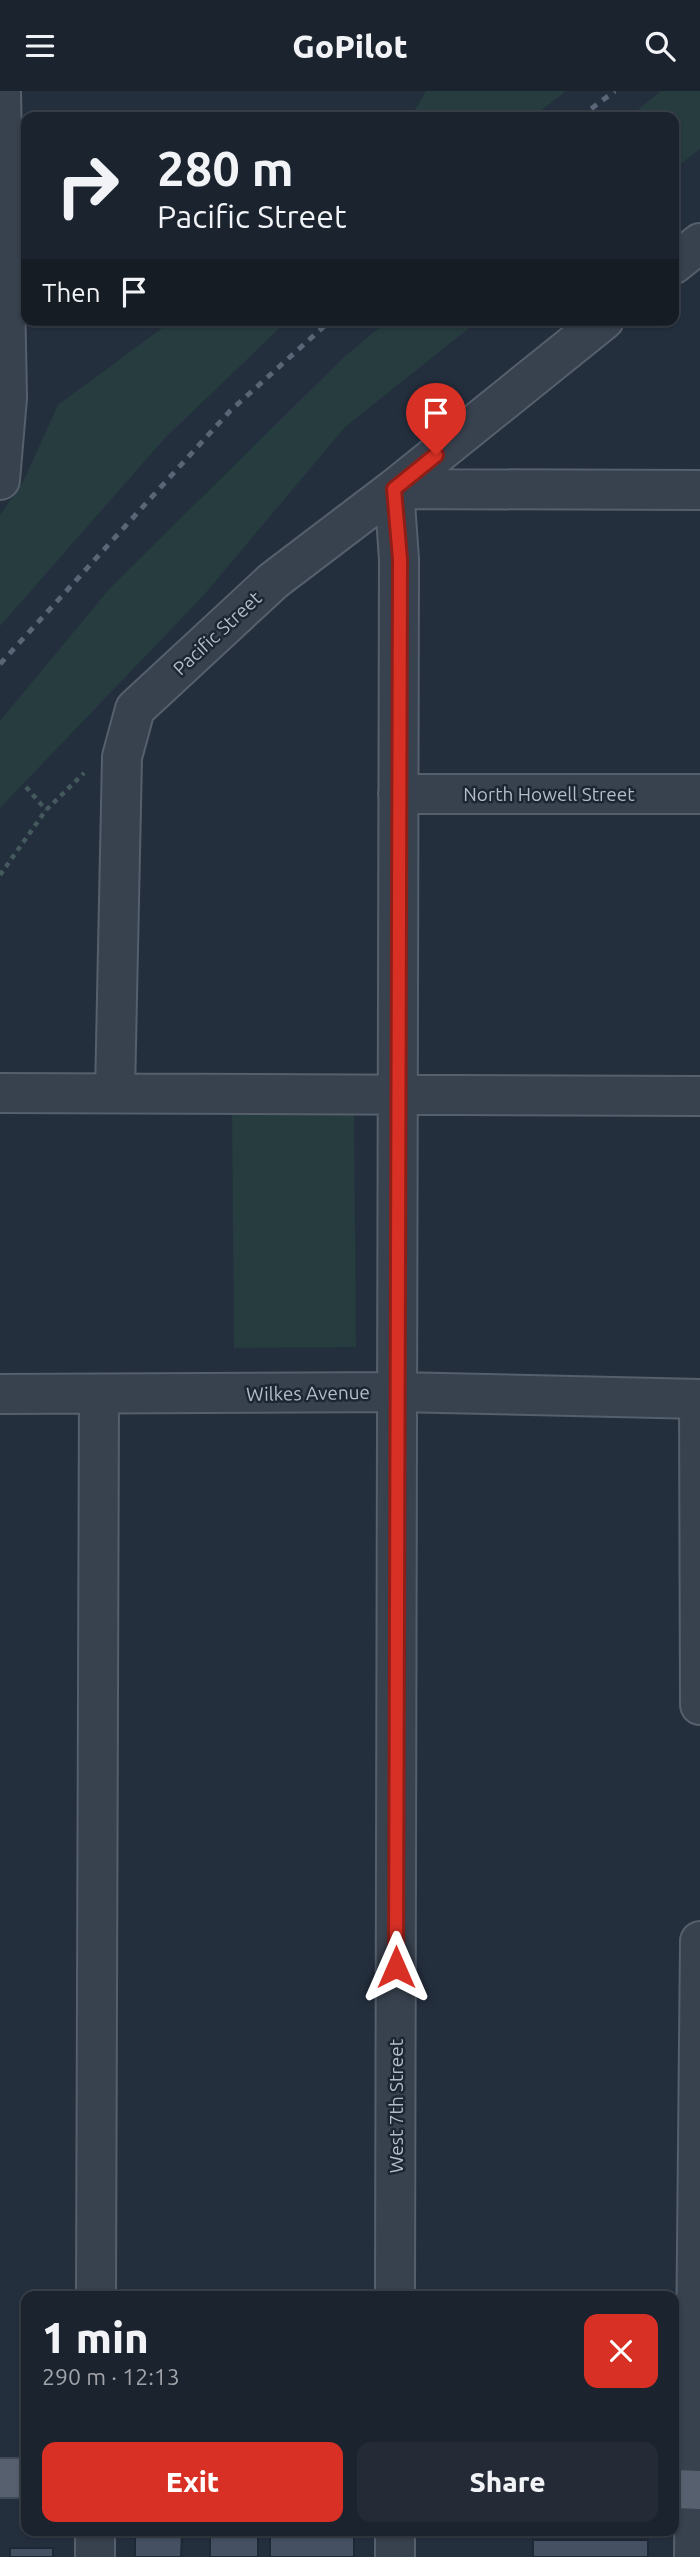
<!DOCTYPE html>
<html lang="en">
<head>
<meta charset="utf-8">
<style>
	:root { --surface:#1b232e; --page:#242b36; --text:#f1f3f6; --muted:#a0a4aa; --line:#39404a; --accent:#d93025 }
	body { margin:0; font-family:Ubuntu,sans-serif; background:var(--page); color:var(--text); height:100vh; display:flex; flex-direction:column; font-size:26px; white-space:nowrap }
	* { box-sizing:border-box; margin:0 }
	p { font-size:23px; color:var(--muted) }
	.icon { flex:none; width:38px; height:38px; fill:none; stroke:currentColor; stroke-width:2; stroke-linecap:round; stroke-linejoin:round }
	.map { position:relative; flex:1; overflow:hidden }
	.sheet { position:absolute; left:21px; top:2200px; width:658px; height:245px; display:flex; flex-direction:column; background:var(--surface); border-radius:14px; box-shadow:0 2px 5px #0004,0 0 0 2px var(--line) }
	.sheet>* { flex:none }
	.guide { position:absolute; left:21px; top:21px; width:658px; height:214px; border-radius:14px; box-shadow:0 2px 5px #0004,0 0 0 2px var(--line); background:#1b232e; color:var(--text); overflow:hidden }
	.pin { position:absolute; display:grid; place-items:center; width:60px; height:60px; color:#fff; margin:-72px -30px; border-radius:50% 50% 50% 0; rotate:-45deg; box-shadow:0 0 7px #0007 }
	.pin .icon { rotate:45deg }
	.me { position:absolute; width:77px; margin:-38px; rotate:0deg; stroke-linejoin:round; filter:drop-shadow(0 0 5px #0008) }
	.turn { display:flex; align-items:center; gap:24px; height:147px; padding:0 21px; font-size:32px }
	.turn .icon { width:91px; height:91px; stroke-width:2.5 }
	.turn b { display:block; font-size:49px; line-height:60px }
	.then { display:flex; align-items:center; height:66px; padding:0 21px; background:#0003; gap:14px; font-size:26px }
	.round { display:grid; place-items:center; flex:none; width:74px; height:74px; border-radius:14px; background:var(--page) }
	.summary { display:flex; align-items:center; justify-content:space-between; height:119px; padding:0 21px }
	h1 { font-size:42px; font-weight:800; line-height:52px }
	.primary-button { display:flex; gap:14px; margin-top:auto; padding:14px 21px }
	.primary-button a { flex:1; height:80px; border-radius:14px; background:var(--accent); color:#fff; font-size:28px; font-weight:800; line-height:80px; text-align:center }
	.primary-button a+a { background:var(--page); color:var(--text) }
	header { display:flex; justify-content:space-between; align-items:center; height:91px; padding:0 21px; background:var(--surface); font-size:32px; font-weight:800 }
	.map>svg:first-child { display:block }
	.green { fill:#263c3f }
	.building { fill:#455162; stroke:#1f2835; stroke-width:2 }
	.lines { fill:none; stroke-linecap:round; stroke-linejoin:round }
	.minor-casing { stroke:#565f6c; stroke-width:42 }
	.major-casing { stroke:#414a57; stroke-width:42 }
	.path { stroke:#44595c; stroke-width:4.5; stroke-dasharray:5 5; stroke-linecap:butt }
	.minor { stroke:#38414e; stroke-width:38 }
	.major { stroke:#56606e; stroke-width:38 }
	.rail { stroke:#5a6575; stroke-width:5; stroke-dasharray:7 7; stroke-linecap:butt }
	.route-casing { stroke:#8d1f18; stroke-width:18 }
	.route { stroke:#d93025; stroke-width:12 }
	.labels { text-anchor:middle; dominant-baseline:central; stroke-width:5; stroke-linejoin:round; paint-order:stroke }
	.street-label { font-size:19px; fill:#b4bcc9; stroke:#1d2633 }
</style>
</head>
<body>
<header><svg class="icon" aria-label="menu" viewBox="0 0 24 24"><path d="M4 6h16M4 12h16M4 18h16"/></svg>GoPilot<svg class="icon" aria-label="search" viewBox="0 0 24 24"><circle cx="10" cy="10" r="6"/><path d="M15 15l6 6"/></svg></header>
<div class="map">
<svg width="700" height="2466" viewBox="0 0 700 2466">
	<rect width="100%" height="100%" fill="#242f3e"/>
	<path class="green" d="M 426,0 L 566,0 L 533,26 L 411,26 Z
		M 661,0 L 700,0 L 700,58 L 674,78 L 674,26 L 629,26 Z
		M 173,229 L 288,229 L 165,347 L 0,535 L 0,424 L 22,393 L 58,314 Z
		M 388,229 L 479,229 L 345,336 L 203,505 L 0,717 L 0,630 L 110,497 L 342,268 Z
		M 354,1015 L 356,1256 L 234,1257 L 232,1016 Z"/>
	<path class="building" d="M 270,2440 L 354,2440 L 354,2466 L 270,2466 Z
		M 135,2441 L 182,2442 L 181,2466 L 135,2466 Z
		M 210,2442 L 258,2442 L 258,2466 L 210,2466 Z
		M 533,2449 L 648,2449 L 648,2466 L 533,2466 Z
		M 10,2457 L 53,2457 L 53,2466 L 10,2466 Z"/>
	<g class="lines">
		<g class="minor-casing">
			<path id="minor" d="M 674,173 L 700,152
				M 0,389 L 7,307 L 1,0
				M 398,703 L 700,703
				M 0,1002 L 700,1005
				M 115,1002 L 122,666 L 135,618 L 273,490 L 394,398 L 604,229
				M 0,1303 L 397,1301 L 700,1308
				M 699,1308 L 700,1614
				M 96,2205 L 99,1304
				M 395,2205 L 399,468 L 394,398 L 700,399
				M 95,2440 L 95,2466
				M 395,2466 L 395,2440
				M 694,2466 L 700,1850"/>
		</g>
		<g class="major-casing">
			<path id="major" d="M 0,2387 L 26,2387
				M 674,2398 L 700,2399"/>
		</g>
		<path class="path" d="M 26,696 L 46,719
			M 0,784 L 46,719 L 84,682"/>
		<use href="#minor" class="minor"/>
		<use href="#major" class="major"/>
		<path class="rail" d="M 580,26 L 615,0
			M 0,573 L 230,320 L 331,229"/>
	</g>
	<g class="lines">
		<g class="route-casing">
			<path id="route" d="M 396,1876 L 400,468 L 394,398 L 436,364"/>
		</g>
		<use href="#route" class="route"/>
	</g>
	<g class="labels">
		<g class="street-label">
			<text transform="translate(217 542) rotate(-43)">Pacific Street</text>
			<text x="549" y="703">North Howell Street</text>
			<text transform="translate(308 1302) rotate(-1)">Wilkes Avenue</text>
			<text transform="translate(396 2015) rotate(-90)">West 7th Street</text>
		</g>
	</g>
</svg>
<div class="pin" style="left:436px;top:364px;background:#d93025"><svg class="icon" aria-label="arrive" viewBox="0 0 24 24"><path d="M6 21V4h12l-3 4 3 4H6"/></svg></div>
<svg class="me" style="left:396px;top:1876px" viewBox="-20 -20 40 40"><path d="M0-17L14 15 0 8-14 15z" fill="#d93025" stroke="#fff" stroke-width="4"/></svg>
<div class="guide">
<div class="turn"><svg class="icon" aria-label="right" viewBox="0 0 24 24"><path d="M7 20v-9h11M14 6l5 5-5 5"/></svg><div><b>280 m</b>Pacific Street</div></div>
<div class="then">Then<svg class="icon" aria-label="arrive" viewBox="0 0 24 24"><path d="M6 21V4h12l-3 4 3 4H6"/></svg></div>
</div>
<section class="sheet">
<div class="summary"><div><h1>1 min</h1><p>290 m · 12:13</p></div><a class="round" style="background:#d93025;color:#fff"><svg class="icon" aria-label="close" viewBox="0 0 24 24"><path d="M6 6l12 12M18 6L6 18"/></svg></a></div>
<div class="primary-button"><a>Exit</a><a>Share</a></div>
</section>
</div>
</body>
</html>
